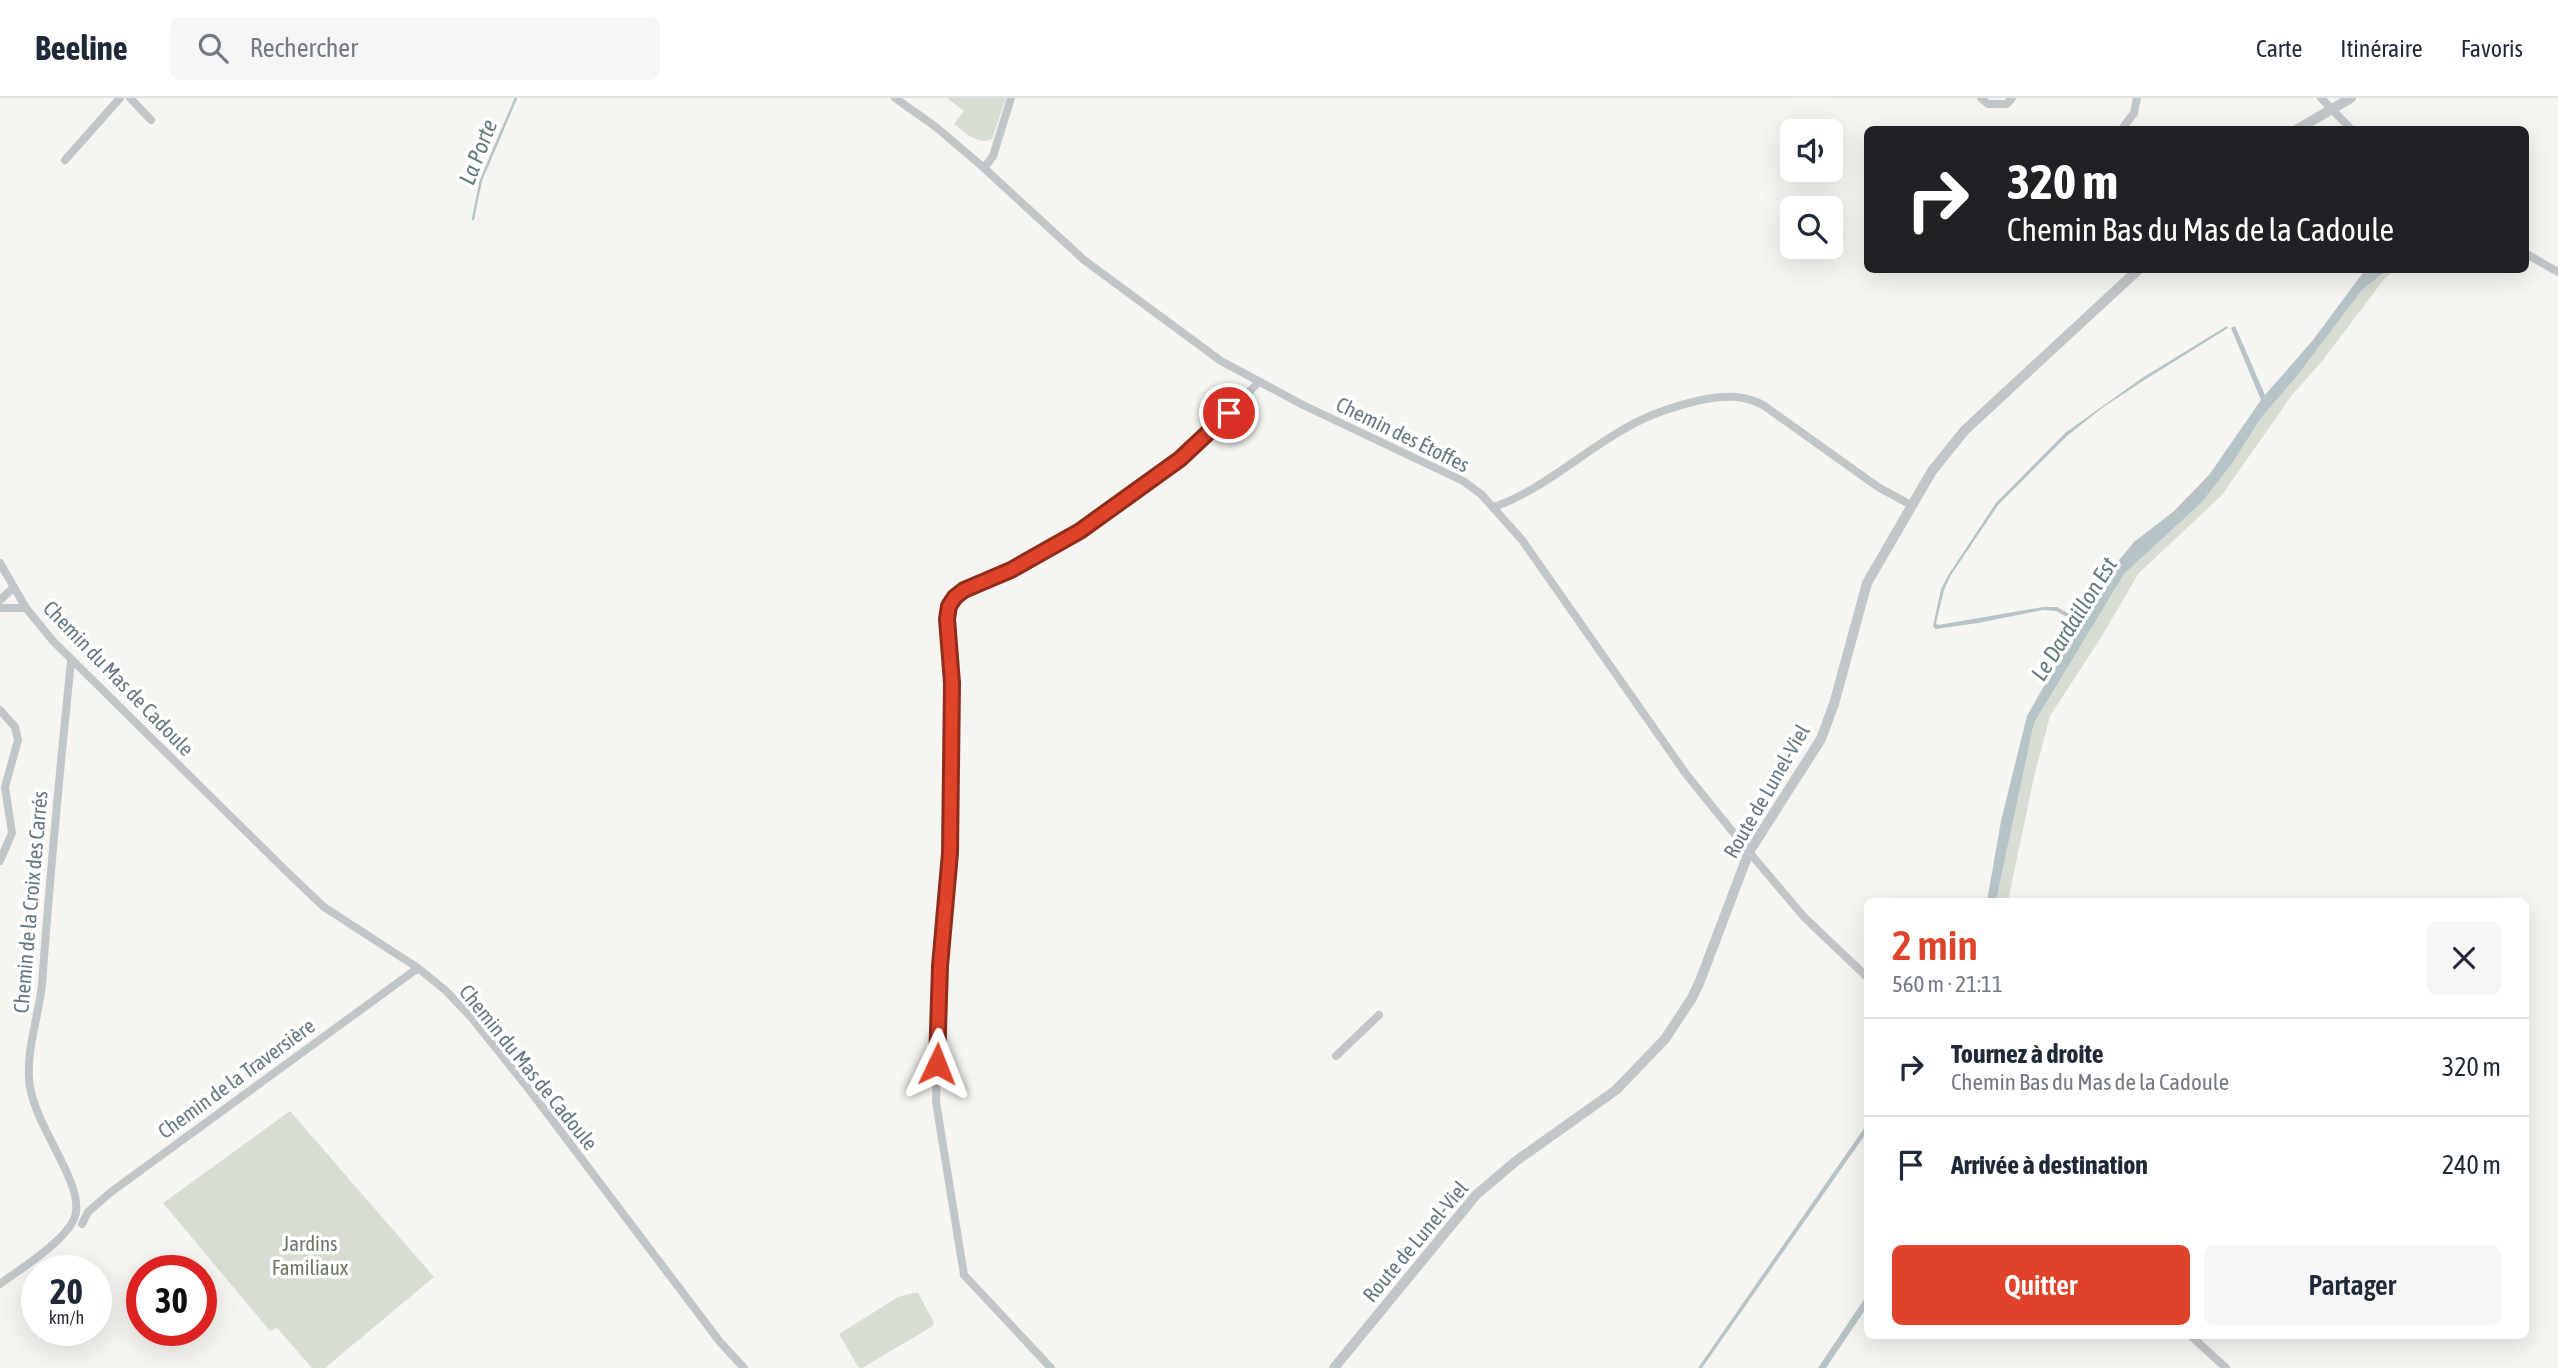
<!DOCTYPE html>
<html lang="fr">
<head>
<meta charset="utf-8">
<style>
	:root { --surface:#fff; --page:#f6f6f7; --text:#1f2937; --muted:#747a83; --line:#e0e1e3; --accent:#df4329 }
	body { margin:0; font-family:"Asap Condensed",sans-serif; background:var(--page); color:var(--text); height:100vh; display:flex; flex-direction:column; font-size:26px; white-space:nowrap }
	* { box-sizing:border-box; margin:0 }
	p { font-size:23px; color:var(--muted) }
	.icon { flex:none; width:38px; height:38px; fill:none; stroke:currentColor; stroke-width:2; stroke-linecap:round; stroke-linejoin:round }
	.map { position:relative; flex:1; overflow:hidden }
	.side { position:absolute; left:1864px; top:800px; width:665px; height:441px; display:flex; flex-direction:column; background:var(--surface); border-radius:10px; box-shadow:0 7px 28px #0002 }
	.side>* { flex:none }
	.guide { position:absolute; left:1864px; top:28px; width:665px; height:147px; border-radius:10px; box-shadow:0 7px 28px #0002; background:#202124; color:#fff; overflow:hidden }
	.buttons { position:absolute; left:1780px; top:21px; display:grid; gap:14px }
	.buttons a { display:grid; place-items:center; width:63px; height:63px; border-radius:10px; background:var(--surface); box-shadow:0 7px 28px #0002; font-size:35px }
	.speed { position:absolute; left:21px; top:1157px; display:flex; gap:14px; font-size:35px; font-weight:700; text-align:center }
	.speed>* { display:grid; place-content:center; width:91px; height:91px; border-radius:50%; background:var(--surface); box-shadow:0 7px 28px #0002; line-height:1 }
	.speed small { font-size:18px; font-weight:400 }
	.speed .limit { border:10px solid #d22; background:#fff; color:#111 }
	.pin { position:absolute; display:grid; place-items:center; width:60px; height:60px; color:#fff; margin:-30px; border:4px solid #fff; border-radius:50%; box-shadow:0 2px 7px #0007 }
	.me { position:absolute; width:77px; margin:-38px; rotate:2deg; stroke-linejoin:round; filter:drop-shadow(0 0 5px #0008) }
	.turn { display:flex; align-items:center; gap:24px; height:147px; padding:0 28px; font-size:32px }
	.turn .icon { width:91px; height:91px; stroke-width:2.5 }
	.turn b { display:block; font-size:49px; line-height:60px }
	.round { display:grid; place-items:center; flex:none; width:74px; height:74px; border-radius:10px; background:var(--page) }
	.headline { display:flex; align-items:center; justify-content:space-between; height:119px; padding:0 28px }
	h1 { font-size:42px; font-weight:600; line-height:52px; color:var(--accent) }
	.button { display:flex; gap:14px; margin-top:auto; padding:14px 28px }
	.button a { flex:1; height:80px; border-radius:10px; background:var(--accent); color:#fff; font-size:28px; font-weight:600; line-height:80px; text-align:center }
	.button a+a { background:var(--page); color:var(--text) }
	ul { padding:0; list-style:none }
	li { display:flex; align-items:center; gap:21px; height:98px; padding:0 28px; border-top:2px solid var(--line) }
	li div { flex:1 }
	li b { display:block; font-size:26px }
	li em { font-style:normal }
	header { display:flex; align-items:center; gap:42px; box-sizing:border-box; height:98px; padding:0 35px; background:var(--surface); border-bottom:2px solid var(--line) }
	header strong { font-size:33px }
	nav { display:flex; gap:38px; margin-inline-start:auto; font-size:24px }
	.search { width:490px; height:63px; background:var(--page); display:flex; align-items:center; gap:18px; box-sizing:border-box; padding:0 24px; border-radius:10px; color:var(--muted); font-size:26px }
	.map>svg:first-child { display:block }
	.green { fill:#d8ddd3 }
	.water { fill:#b7c4c7 }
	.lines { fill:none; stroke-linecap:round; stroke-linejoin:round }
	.stream { stroke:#b7c4c7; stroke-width:2.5 }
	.minor { stroke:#c1c6c8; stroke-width:8 }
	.tertiary { stroke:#c1c6c8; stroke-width:10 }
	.route-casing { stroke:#912c1b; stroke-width:18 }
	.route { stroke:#df4329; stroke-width:12 }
	.labels { text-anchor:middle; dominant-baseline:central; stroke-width:7; stroke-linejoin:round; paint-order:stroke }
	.street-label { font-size:21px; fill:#657883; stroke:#fff }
	.park-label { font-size:21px; fill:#6a7a64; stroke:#fff }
	.water-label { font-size:23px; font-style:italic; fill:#617a7f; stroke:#fff }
</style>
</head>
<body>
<header>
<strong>Beeline</strong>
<div class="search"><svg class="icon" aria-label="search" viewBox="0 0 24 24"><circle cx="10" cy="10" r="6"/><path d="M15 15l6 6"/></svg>Rechercher</div>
<nav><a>Carte</a><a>Itinéraire</a><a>Favoris</a></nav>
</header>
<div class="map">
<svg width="2558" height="1270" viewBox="0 0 2558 1270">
	<rect width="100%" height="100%" fill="#f6f5f2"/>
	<path class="green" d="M 947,0 L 1006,0 L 992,41 C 978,48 966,35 954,26 L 964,13 Z
		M 2387,172 L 2395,172 L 2385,180 L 2323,262 L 2292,297 L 2222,397 L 2138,476 L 2102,538 L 2050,618 L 2034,679 L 2008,803 L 1996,803 L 2034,625 L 2124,476 L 2202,404 L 2231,367 L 2261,320 L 2297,278 L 2362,192 Z
		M 290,1013 L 434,1179 L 325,1270 L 312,1270 L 277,1230 L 270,1233 L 163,1105 Z
		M 913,1195 L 918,1195 L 934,1224 L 933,1228 L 862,1270 L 858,1269 L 839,1236 L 898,1199 Z"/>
	<path class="water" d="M 2365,172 L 2387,172 L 2362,192 L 2297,278 L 2261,320 L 2231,367 L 2202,404 L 2124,476 L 2034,625 L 1996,803 L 1987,803 L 2001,723 L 2027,618 L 2079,526 L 2056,513 L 2043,512 L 1978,525 L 1936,531 L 1933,528 L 1941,491 L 1949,476 L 1996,405 L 2065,335 L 2142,280 L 2227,228 L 2228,230 L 2146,281 L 2102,310 L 2067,338 L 1998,407 L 1951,477 L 1944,492 L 1936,525 L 1938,527 L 2043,509 L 2057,509 L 2085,525 L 2105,479 L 2134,444 L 2173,414 L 2209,377 L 2261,302 L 2231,230 L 2235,228 L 2265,297 L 2313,242 Z
		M 1867,1026 L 1867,1034 L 1702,1270 L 1698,1270 Z
		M 1867,1197 L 1867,1209 L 1826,1270 L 1818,1270 Z"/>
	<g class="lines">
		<path class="stream" d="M 473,121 L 481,82 L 516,0"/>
		<path class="minor" d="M 130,0 L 151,22
			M 895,0 L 936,29 L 984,70 L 1084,162 L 1221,263 L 1303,307 L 1463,383 L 1481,396 L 1522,442 L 1686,676 L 1749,754 L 1804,819 L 1867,879
			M 1981,0 L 1988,6 L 2007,6 L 2012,0
			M 2321,0 L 2352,32
			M 2121,32 L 2134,15 L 2137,0
			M 65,62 L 120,0
			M 984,70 L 993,58 L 1011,0
			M 2525,155 L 2558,174
			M 1494,409 C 1542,392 1580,356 1624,331 C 1652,314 1710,294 1743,300 C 1750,301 1757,304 1763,307 L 1878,389 L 1911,407
			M 0,465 L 26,510 L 53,543 L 285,772 L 324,809 L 418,870 L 445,892 L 471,919 L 528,990 L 720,1244 L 744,1270
			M 0,502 L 13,490
			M 0,510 L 26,510
			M 0,612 L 15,629 L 18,642 L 5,689 L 12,735 L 0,763
			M 1336,958 L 1379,917
			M 82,1126 L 88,1114 L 111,1094 L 418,870
			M 0,1186 C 20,1171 73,1139 76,1114 C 81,1080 31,1024 29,980 C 27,949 39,917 42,886 C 50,778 60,670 71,563
			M 2190,1237 L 2226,1270
			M 1051,1270 L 964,1177 L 936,1004 L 940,868 L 950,755 L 952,585 L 947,521 L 949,508 L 955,499 L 964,492 L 1028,463 L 1080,433 L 1180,361 L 1259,284"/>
		<path class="tertiary" d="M 2296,32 L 2351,0
			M 1334,1270 L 1476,1097 L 1516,1063 L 1616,992 L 1665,941 L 1692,900 L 1700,883 L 1749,754 L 1821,641 L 1834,606 L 1867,485 L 1932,373 L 1965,332 L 2138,172"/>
	</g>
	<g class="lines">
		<g class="route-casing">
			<path id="route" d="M 937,966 L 940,868 L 950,755 L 952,585 L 947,521 L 949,508 L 955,499 L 964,492 L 1011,472 L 1080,433 L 1180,361 L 1229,315"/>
		</g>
		<use href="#route" class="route"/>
	</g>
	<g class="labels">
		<g class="street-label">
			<text transform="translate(1403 336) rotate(26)">Chemin des Étoffes</text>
			<text transform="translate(119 580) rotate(46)">Chemin du Mas de Cadoule</text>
			<text transform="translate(1766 693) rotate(-60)">Route de Lunel-Viel</text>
			<text transform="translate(30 804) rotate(-85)">Chemin de la Croix des Carrés</text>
			<text transform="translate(529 969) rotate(51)">Chemin du Mas de Cadoule</text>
			<text transform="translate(236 980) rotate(-36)">Chemin de la Traversière</text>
			<text transform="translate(1415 1143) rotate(-50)">Route de Lunel-Viel</text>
		</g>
		<g class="park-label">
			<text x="310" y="1145">Jardins<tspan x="310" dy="24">Familiaux</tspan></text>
		</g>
		<g class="water-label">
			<text transform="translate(478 54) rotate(-69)">La Porte</text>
			<text transform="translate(2074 521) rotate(-58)">Le Dardaillon Est</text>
		</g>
	</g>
</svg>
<div class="buttons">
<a><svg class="icon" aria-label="sound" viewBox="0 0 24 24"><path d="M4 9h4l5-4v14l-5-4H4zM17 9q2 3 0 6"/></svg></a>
<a><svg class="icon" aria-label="search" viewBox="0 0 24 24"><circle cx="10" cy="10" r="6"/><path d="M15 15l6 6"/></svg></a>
</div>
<div class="speed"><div>20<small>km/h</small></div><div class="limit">30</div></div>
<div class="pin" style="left:1229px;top:315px;background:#d93025"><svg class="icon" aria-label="arrive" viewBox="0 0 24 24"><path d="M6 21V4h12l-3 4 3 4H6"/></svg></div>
<svg class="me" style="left:937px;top:966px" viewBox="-20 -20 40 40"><path d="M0-17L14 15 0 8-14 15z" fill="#df4329" stroke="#fff" stroke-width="4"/></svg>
<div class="guide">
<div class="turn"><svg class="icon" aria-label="right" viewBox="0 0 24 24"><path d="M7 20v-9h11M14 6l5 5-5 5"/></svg><div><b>320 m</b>Chemin Bas du Mas de la Cadoule</div></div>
</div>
<section class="side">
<div class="headline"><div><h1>2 min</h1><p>560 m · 21:11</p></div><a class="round"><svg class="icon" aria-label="close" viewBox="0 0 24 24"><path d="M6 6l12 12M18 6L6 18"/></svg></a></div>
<ul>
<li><svg class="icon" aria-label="right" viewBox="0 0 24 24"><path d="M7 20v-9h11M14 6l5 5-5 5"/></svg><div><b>Tournez à droite</b><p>Chemin Bas du Mas de la Cadoule</p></div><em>320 m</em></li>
<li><svg class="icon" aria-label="arrive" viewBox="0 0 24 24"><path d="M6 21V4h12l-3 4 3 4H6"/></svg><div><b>Arrivée à destination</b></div><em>240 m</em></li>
</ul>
<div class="button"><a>Quitter</a><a>Partager</a></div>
</section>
</div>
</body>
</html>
